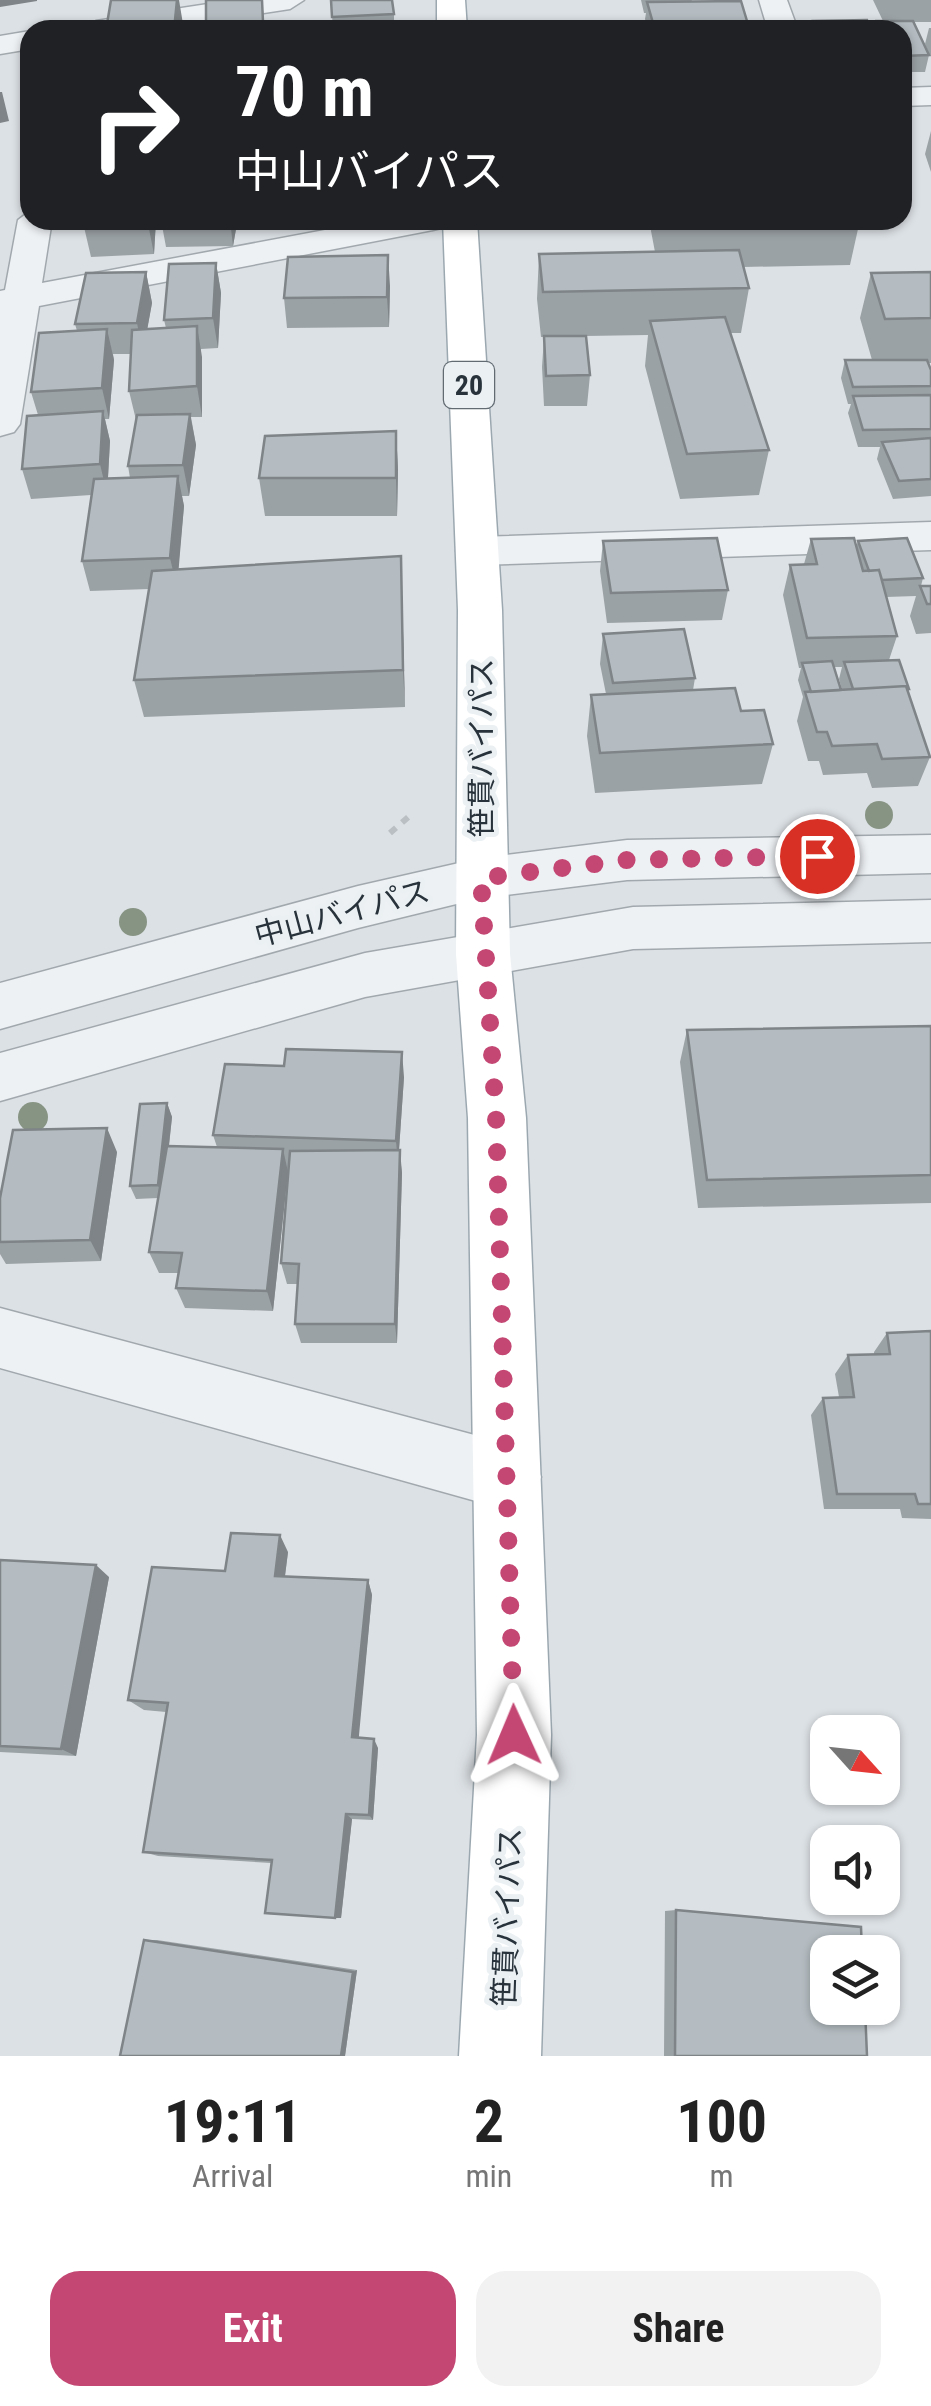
<!DOCTYPE html>
<html lang="en">
<head>
<meta charset="utf-8">
<style>
	:root { --surface:#fff; --page:#f2f2f2; --text:#222; --muted:#767676; --accent:#c44773 }
	body { margin:0; font-family:"Roboto Condensed","Noto Sans JP",sans-serif; background:var(--page); color:var(--text); height:100vh; display:flex; flex-direction:column; font-size:38px; white-space:nowrap }
	* { box-sizing:border-box; margin:0 }
	p { font-size:32px; color:var(--muted) }
	.icon { flex:none; width:55px; height:55px; fill:none; stroke:currentColor; stroke-width:2; stroke-linecap:round; stroke-linejoin:round }
	.map { position:relative; height:2056px; overflow:hidden }
	.panel { display:flex; flex-direction:column; background:var(--surface); flex:1 }
	.panel>* { flex:none }
	.banner { position:absolute; left:20px; top:20px; width:892px; height:210px; border-radius:30px; box-shadow:0 2px 8px #0004; background:#202124; color:#fff; overflow:hidden }
	.needle { width:65px; rotate:117deg }
	.buttons { position:absolute; left:810px; top:1715px; display:grid; gap:20px }
	.buttons a { display:grid; place-items:center; width:90px; height:90px; border-radius:20px; background:var(--surface); box-shadow:0 2px 8px #0004; font-size:50px }
	.pin { position:absolute; display:grid; place-items:center; width:85px; height:85px; color:#fff; margin:-42px; border:5px solid #fff; border-radius:50%; box-shadow:0 2px 10px #0007 }
	.me { position:absolute; width:110px; margin:-55px; rotate:359deg; stroke-linejoin:round; filter:drop-shadow(0 0 8px #0008) }
	.turn { display:flex; align-items:center; gap:35px; height:210px; padding:0 50px; font-size:45px }
	.turn .icon { width:130px; height:130px; stroke-width:2.5 }
	.turn b { display:block; font-size:70px; line-height:85px }
	.eta { display:flex; justify-content:space-evenly; align-items:center; height:170px; text-align:center }
	.eta b { font-size:60px; font-weight:700; line-height:70px }
	.primary-button { display:flex; gap:20px; margin-top:auto; padding:20px 50px }
	.primary-button a { flex:1; height:115px; border-radius:30px; background:var(--accent); color:#fff; font-size:40px; font-weight:700; line-height:115px; text-align:center }
	.primary-button a+a { background:var(--page); color:var(--text) }
	.map>svg:first-child { display:block }
	.lines { fill:none; stroke-linecap:round; stroke-linejoin:round }
	.minor-casing { stroke:#a2a9ae; stroke-width:3 }
	.tertiary-casing { stroke:#a2a9ae; stroke-width:3 }
	.primary-casing { stroke:#9ca8b0; stroke-width:3 }
	.path { stroke:#babfc4; stroke-width:6; stroke-dasharray:8 8; stroke-linecap:butt }
	.minor { fill:#eef1f4; fill-rule:evenodd }
	.tertiary { fill:#eef1f4; fill-rule:evenodd }
	.primary { fill:#fff; fill-rule:evenodd }
	.tree { fill:#879484 }
	.wall { fill:#9ba2a6; fill-rule:evenodd }
	.shaded-wall { fill:#7e8487 }
	.building { fill:#b4bcc1; stroke:#7e8487; stroke-width:2.5 }
	.route { stroke:#c44773; stroke-width:18; stroke-dasharray:0 32.4 }
	.labels { text-anchor:middle; dominant-baseline:central; stroke-width:10; stroke-linejoin:round; paint-order:stroke }
	.shield { fill:#ebf0f3; stroke:#626b72; stroke-width:2.5 }
	.shield-label { font-size:28px; font-weight:bold; fill:#27323a }
	.street-label { font-size:30px; fill:#27323a; stroke:#ebf0f3 }
</style>
</head>
<body>
<div class="map">
<svg width="931" height="2056" viewBox="0 0 931 2056">
	<rect width="100%" height="100%" fill="#dce1e5"/>
	<g class="lines">
		<g class="minor-casing">
			<path id="minor" d="M 234,0 L 304,0 L 290,9 L 153,30 L 81,30 L 96,21 Z
				M 759,0 L 787,0 L 798,30 L 768,30 Z
				M 30,31 L 30,49 L 0,54 L 0,36 Z
				M 931,87 L 931,105 L 902,106 L 902,88 Z
				M 30,211 L 30,220 L 52,220 L 42,283 L 378,220 L 450,220 L 445,227 L 433,230 L 39,306 L 20,424 L 14,432 L 0,436 L 0,291 L 5,290 L 18,220 Z
				M 931,522 L 931,550 L 477,565 L 462,561 L 456,551 L 462,541 L 477,537 Z
				M 0,1308 L 508,1444 L 532,1453 L 541,1477 L 532,1501 L 508,1510 L 0,1368 Z"/>
		</g>
		<g class="tertiary-casing">
			<path id="tertiary" d="M 931,835 L 931,873 L 627,880 L 481,898 L 358,928 L 0,1029 L 0,983 L 358,886 L 481,858 L 627,840 Z
				M 931,900 L 931,942 L 633,949 L 365,997 L 0,1101 L 0,1053 L 365,953 L 633,907 Z"/>
		</g>
		<g class="primary-casing">
			<path id="primary" d="M 437,0 L 465,0 L 467,30 L 437,30 Z
				M 443,220 L 477,220 L 502,610 L 510,954 L 526,1118 L 551,1735 L 541,2056 L 459,2056 L 477,1735 L 468,1118 L 456,954 L 458,610 Z"/>
		</g>
		<path class="path" d="M 390,833 L 414,812"/>
		<use href="#minor" class="minor"/>
		<use href="#tertiary" class="tertiary"/>
		<use href="#primary" class="primary"/>
	</g>
	<g class="tree">
		<circle cx="879" cy="815" r="14"/>
		<circle cx="133" cy="922" r="14"/>
		<circle cx="33" cy="1117" r="15"/>
	</g>
	<path class="wall" d="M 206,0 L 262,0 L 265,30 L 207,30 Z
		M 331,0 L 394,14 L 394,30 L 333,30 Z
		M 641,0 L 692,0 L 691,2 L 747,21 L 746,30 L 648,30 L 645,19 L 646,13 L 644,13 Z
		M 873,0 L 931,0 L 931,22 L 914,22 L 929,55 L 925,72 L 902,72 L 902,30 L 876,30 L 877,21 L 883,21 Z
		M 929,28 L 931,28 L 931,56 L 930,56 L 925,44 Z
		M 931,131 L 931,172 L 925,154 Z
		M 85,220 L 156,220 L 154,254 L 91,257 L 84,227 Z
		M 161,220 L 246,220 L 246,229 L 236,229 L 233,246 L 166,247 Z
		M 652,220 L 860,220 L 850,265 L 743,267 L 749,288 L 741,333 L 730,333 L 769,450 L 759,495 L 680,499 L 645,366 L 648,335 L 586,336 L 590,375 L 587,406 L 544,406 L 542,367 L 544,337 L 541,337 L 537,299 L 539,254 L 655,252 L 651,231 Z
		M 216,263 L 221,293 L 218,348 L 201,349 L 202,417 L 191,417 L 196,445 L 189,496 L 182,496 L 184,506 L 178,569 L 401,556 L 405,707 L 144,717 L 134,680 L 149,589 L 90,591 L 82,561 L 91,495 L 31,499 L 22,469 L 38,415 L 31,392 L 77,331 L 75,324 L 146,272 L 152,303 L 147,329 L 166,328 L 164,320 ZM 113,354 L 131,354 L 129,391 L 136,420 L 128,466 L 130,478 L 108,478 L 110,441 L 105,419 L 109,419 L 114,360 Z
		M 931,272 L 931,363 L 929,363 L 931,370 L 931,496 L 893,499 L 877,459 L 880,447 L 858,447 L 848,413 L 851,404 L 848,404 L 841,378 L 845,360 L 872,360 L 860,318 L 871,273 Z
		M 390,286 L 389,327 L 287,328 L 284,298 Z
		M 396,431 L 398,470 L 397,516 L 265,516 L 259,478 Z
		M 811,539 L 856,547 L 858,541 L 923,578 L 921,586 L 931,586 L 931,633 L 916,634 L 910,616 L 916,596 L 886,597 L 897,636 L 889,660 L 909,689 L 908,692 L 930,757 L 918,786 L 872,788 L 867,773 L 823,775 L 819,761 L 808,761 L 797,721 L 803,697 L 798,680 L 801,668 L 799,668 L 783,595 L 790,565 L 804,564 ZM 834,667 L 842,667 L 839,679 L 842,690 Z
		M 603,541 L 728,590 L 722,620 L 607,623 L 600,571 Z
		M 603,634 L 695,678 L 693,690 L 741,711 L 773,744 L 762,784 L 595,793 L 587,736 L 591,695 L 606,694 L 600,664 Z
		M 931,1026 L 931,1203 L 698,1208 L 680,1062 L 687,1030 Z
		M 404,1077 L 399,1150 L 402,1173 L 397,1343 L 301,1343 L 295,1324 L 298,1284 L 287,1284 L 281,1263 L 287,1179 L 273,1311 L 185,1308 L 176,1288 L 179,1273 L 159,1273 L 149,1252 L 158,1198 L 136,1199 L 130,1186 L 167,1103 L 172,1117 L 169,1146 L 217,1147 L 213,1135 Z
		M 117,1152 L 101,1261 L 6,1264 L 0,1254 L 0,1198 Z
		M 931,1331 L 931,1519 L 902,1518 L 900,1509 L 824,1509 L 811,1415 L 823,1398 L 839,1397 L 835,1374 L 848,1355 L 874,1354 L 874,1352 L 887,1333 Z
		M 288,1552 L 285,1576 L 368,1580 L 372,1595 L 358,1737 L 378,1748 L 373,1820 L 352,1819 L 341,1918 L 265,1913 L 271,1863 L 158,1856 L 143,1852 L 166,1712 L 144,1710 L 128,1700 L 225,1571 Z
		M 0,1560 L 109,1577 L 76,1756 L 0,1752 Z
		M 676,1910 L 867,2056 L 664,2056 L 665,1911 Z
		M 144,1940 L 157,1940 L 357,1970 L 345,2056 L 120,2056 Z"/>
	<path class="shaded-wall" d="M 0,0 L 37,0 L 37,1 L 0,7 Z
		M 177,0 L 179,0 L 184,30 L 174,30 Z
		M 0,92 L 2,92 L 9,121 L 0,123 Z
		M 148,220 L 156,220 L 154,254 L 148,224 Z
		M 230,220 L 234,220 L 236,229 L 233,246 Z
		M 388,255 L 390,286 L 389,327 L 387,297 Z
		M 216,263 L 221,293 L 218,348 L 213,318 Z
		M 146,272 L 152,303 L 143,353 L 137,323 Z
		M 197,326 L 202,357 L 202,417 L 197,386 Z
		M 107,329 L 114,360 L 109,419 L 102,388 Z
		M 103,411 L 110,441 L 107,494 L 100,464 Z
		M 190,414 L 196,445 L 189,496 L 183,465 Z
		M 396,431 L 398,470 L 397,516 L 396,478 Z
		M 178,476 L 184,506 L 177,588 L 170,558 Z
		M 401,556 L 402,594 L 405,707 L 403,670 Z
		M 402,1052 L 404,1077 L 398,1164 L 396,1141 Z
		M 167,1103 L 172,1117 L 163,1198 L 158,1185 Z
		M 107,1128 L 117,1152 L 101,1261 L 90,1240 Z
		M 283,1149 L 288,1172 L 273,1311 L 267,1291 Z
		M 400,1150 L 402,1173 L 397,1343 L 395,1324 Z
		M 280,1535 L 288,1552 L 283,1591 L 275,1576 Z
		M 96,1565 L 109,1577 L 76,1756 L 61,1749 Z
		M 368,1580 L 372,1595 L 358,1746 L 352,1737 Z
		M 374,1739 L 378,1748 L 373,1820 L 369,1815 Z
		M 346,1814 L 352,1819 L 341,1918 L 335,1918 Z
		M 357,1970 L 345,2056 L 341,2056 L 353,1972 Z"/>
	<path class="building" d="M 111,0 L 177,0 L 174,30 L 106,30 Z
		M 206,0 L 262,0 L 263,22 L 206,25 Z
		M 331,0 L 392,0 L 394,14 L 332,17 Z
		M 741,1 L 747,21 L 653,23 L 647,2 Z
		M 867,20 L 871,30 L 816,30 L 813,21 Z
		M 877,21 L 913,21 L 929,55 L 902,56 L 902,30 L 881,30 Z
		M 85,220 L 148,220 L 148,224 L 84,227 Z
		M 663,220 L 860,220 L 860,221 L 663,224 Z
		M 739,250 L 749,288 L 543,292 L 539,254 Z
		M 388,255 L 387,297 L 284,298 L 288,257 Z
		M 216,263 L 213,318 L 164,320 L 169,264 Z
		M 146,272 L 137,323 L 75,324 L 86,273 Z
		M 931,272 L 931,318 L 885,319 L 871,273 Z
		M 725,317 L 769,450 L 687,454 L 650,321 Z
		M 197,326 L 197,386 L 129,391 L 132,330 Z
		M 107,329 L 102,388 L 31,392 L 39,333 Z
		M 544,336 L 586,336 L 590,375 L 546,376 Z
		M 845,360 L 927,360 L 931,370 L 931,386 L 853,387 Z
		M 931,395 L 931,429 L 863,430 L 853,396 Z
		M 103,411 L 100,464 L 22,469 L 27,416 Z
		M 190,414 L 183,465 L 128,466 L 137,415 Z
		M 396,431 L 396,478 L 259,478 L 265,436 Z
		M 931,438 L 931,479 L 899,481 L 882,442 Z
		M 178,476 L 170,558 L 82,561 L 94,479 Z
		M 717,538 L 728,590 L 611,593 L 603,541 Z
		M 854,538 L 863,571 L 879,570 L 897,636 L 807,638 L 790,565 L 817,564 L 811,539 Z
		M 907,538 L 923,578 L 882,580 L 879,570 L 869,571 L 858,541 Z
		M 401,556 L 403,670 L 134,680 L 152,571 Z
		M 920,586 L 931,586 L 931,604 L 927,604 Z
		M 684,629 L 695,678 L 613,683 L 603,634 Z
		M 899,660 L 909,689 L 907,689 L 906,686 L 853,689 L 844,662 Z
		M 832,661 L 841,690 L 811,692 L 802,663 Z
		M 906,686 L 930,757 L 882,759 L 877,744 L 832,746 L 827,732 L 817,732 L 805,692 Z
		M 735,688 L 741,711 L 764,710 L 773,744 L 600,753 L 591,695 Z
		M 931,1026 L 931,1175 L 707,1180 L 687,1030 Z
		M 286,1049 L 402,1052 L 396,1141 L 213,1135 L 225,1064 L 284,1066 Z
		M 167,1103 L 158,1185 L 130,1186 L 140,1104 Z
		M 107,1128 L 90,1240 L 0,1242 L 0,1198 L 13,1130 Z
		M 167,1146 L 283,1149 L 267,1291 L 176,1288 L 182,1253 L 149,1252 Z
		M 400,1150 L 395,1324 L 295,1324 L 299,1264 L 281,1263 L 290,1151 Z
		M 931,1331 L 931,1504 L 918,1504 L 915,1494 L 837,1494 L 823,1398 L 854,1397 L 848,1355 L 890,1354 L 887,1333 Z
		M 231,1533 L 280,1535 L 275,1576 L 368,1580 L 352,1737 L 374,1739 L 369,1815 L 346,1814 L 335,1918 L 265,1913 L 272,1860 L 143,1852 L 168,1703 L 128,1700 L 152,1567 L 225,1571 Z
		M 0,1560 L 96,1565 L 61,1749 L 0,1746 Z
		M 676,1910 L 861,1927 L 862,1952 L 828,1952 L 828,2008 L 865,2008 L 867,2056 L 675,2056 Z
		M 144,1940 L 353,1972 L 341,2056 L 120,2056 Z"/>
	<g class="lines">
		<path class="route" d="M 514,1735 L 496,1118 L 481,878 L 627,860 L 817,856"/>
	</g>
	<g class="labels">
		<rect class="shield" x="444" y="362" width="50" height="46" rx="8"/>
		<g class="shield-label">
			<text x="469" y="385">20</text>
		</g>
		<g class="street-label">
			<text transform="translate(481 748) rotate(-90)">笹貫バイパス</text>
			<text transform="translate(342 913) rotate(-15)">中山バイパス</text>
			<text transform="translate(507 1917) rotate(-88)">笹貫バイパス</text>
		</g>
	</g>
</svg>
<div class="buttons">
<a><svg class="needle" viewBox="-14 -14 28 28"><path d="M0-13l5 13h-10z" fill="#e53935"/><path d="M0 13l5-13h-10z" fill="#767676"/></svg></a>
<a><svg class="icon" aria-label="sound" viewBox="0 0 24 24"><path d="M4 9h4l5-4v14l-5-4H4zM17 9q2 3 0 6"/></svg></a>
<a><svg class="icon" aria-label="layers" viewBox="0 0 24 24"><path d="M12 4l9 5-9 5-9-5zM3 14l9 5 9-5"/></svg></a>
</div>
<div class="pin" style="left:817px;top:856px;background:#d93025"><svg class="icon" aria-label="arrive" viewBox="0 0 24 24"><path d="M6 21V4h12l-3 4 3 4H6"/></svg></div>
<svg class="me" style="left:514px;top:1735px" viewBox="-20 -20 40 40"><path d="M0-17L14 15 0 8-14 15z" fill="#c44773" stroke="#fff" stroke-width="4"/></svg>
<div class="banner">
<div class="turn"><svg class="icon" aria-label="right" viewBox="0 0 24 24"><path d="M7 20v-9h11M14 6l5 5-5 5"/></svg><div><b>70 m</b>中山バイパス</div></div>
</div>
</div>
<section class="panel">
<div class="eta">
<div><b>19:11</b><p>Arrival</p></div>
<div><b>2</b><p>min</p></div>
<div><b>100</b><p>m</p></div>
</div>
<div class="primary-button"><a>Exit</a><a>Share</a></div>
</section>
</body>
</html>
